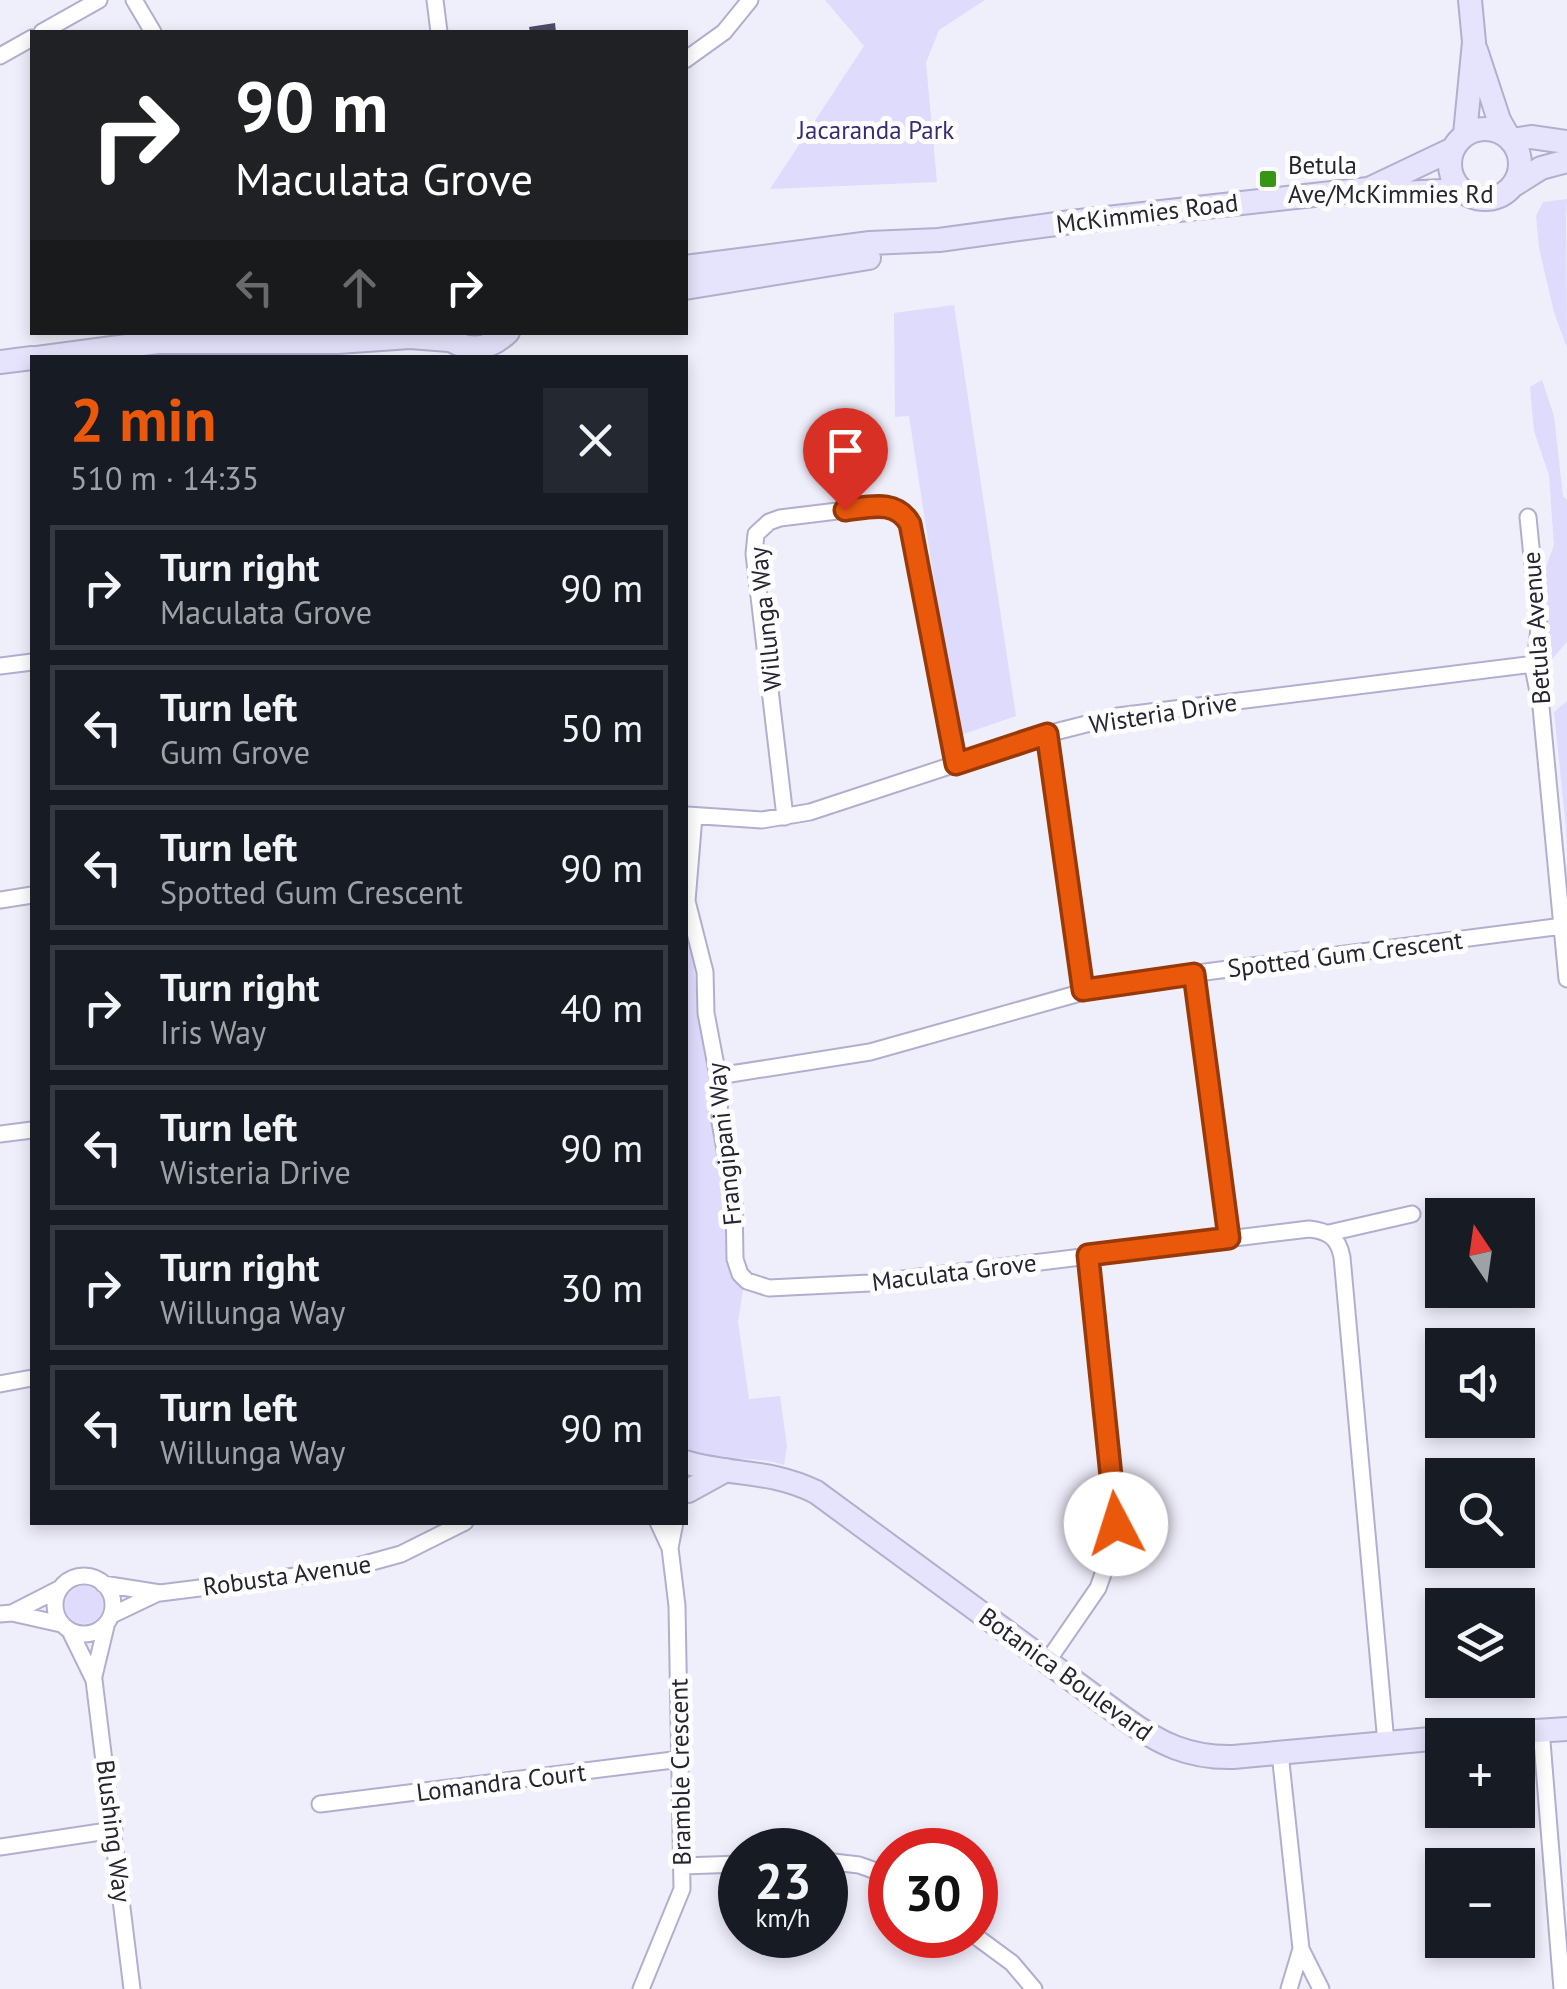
<!DOCTYPE html>
<html lang="en">
<head>
<meta charset="utf-8">
<style>
	:root { --surface:#171b24; --page:#242831; --text:#f1f3f6; --muted:#9ea1a6; --line:#363941; --accent:#ea580c }
	body { margin:0; font-family:"PT Sans",sans-serif; background:var(--page); color:var(--text); height:100vh; display:flex; flex-direction:column; font-size:38px; white-space:nowrap }
	* { box-sizing:border-box; margin:0 }
	p { font-size:32px; color:var(--muted) }
	.icon { flex:none; width:55px; height:55px; fill:none; stroke:currentColor; stroke-width:2; stroke-linecap:round; stroke-linejoin:round }
	.map { position:relative; flex:1; overflow:hidden }
	.panel { position:absolute; left:30px; top:355px; width:658px; height:1170px; display:flex; flex-direction:column; background:var(--surface); border-radius:0px; box-shadow:0 5px 15px #0003 }
	.panel>* { flex:none }
	.top-card { position:absolute; left:30px; top:30px; width:658px; height:305px; border-radius:0px; box-shadow:0 5px 15px #0003; background:#202124; color:#fff; overflow:hidden }
	.needle { width:65px; rotate:347deg }
	.buttons { position:absolute; left:1425px; top:1198px; display:grid; gap:20px }
	.buttons a { display:grid; place-items:center; width:110px; height:110px; border-radius:0px; background:var(--surface); box-shadow:0 5px 15px #0003; font-size:50px }
	.speed { position:absolute; left:718px; top:1828px; display:flex; gap:20px; font-size:50px; font-weight:700; text-align:center }
	.speed>* { display:grid; place-content:center; width:130px; height:130px; border-radius:50%; background:var(--surface); box-shadow:0 5px 15px #0003; line-height:1 }
	.speed small { font-size:25px; font-weight:400 }
	.speed .limit { border:15px solid #d22; background:#fff; color:#111 }
	.pin { position:absolute; display:grid; place-items:center; width:85px; height:85px; color:#fff; margin:-102px -42px; border-radius:50% 50% 50% 0; rotate:-45deg; box-shadow:0 0 10px #0007 }
	.pin .icon { rotate:45deg }
	.me { position:absolute; width:110px; margin:-55px; rotate:355deg; stroke-linejoin:round; filter:drop-shadow(0 0 8px #0008) }
	.turn { display:flex; align-items:center; gap:35px; height:210px; padding:0 40px; font-size:45px }
	.turn .icon { width:130px; height:130px; stroke-width:2.5 }
	.turn b { display:block; font-size:70px; line-height:85px }
	.lanes { display:flex; align-items:center; height:95px; padding:0 40px; background:#0003; justify-content:center; gap:50px; direction:ltr }
	.lanes .off { opacity:.35 }
	.round { display:grid; place-items:center; flex:none; width:105px; height:105px; border-radius:0px; background:var(--page) }
	.summary { display:flex; align-items:center; justify-content:space-between; height:170px; padding:0 40px }
	h1 { font-size:60px; font-weight:800; line-height:75px; color:var(--accent) }
	ul { padding:0; list-style:none }
	li { display:flex; align-items:center; gap:30px; height:125px; margin:0 20px 15px; padding:0 20px; border:5px solid var(--line); border-radius:0px }
	li div { flex:1 }
	li b { display:block; font-size:38px }
	li em { font-style:normal }
	.map>svg:first-child { display:block }
	.green { fill:#dedbfd }
	.building { fill:#4e4b66 }
	.lines { fill:none; stroke-linecap:round; stroke-linejoin:round }
	.street-casing { stroke:#b2afce; stroke-width:19 }
	.secondary-casing { stroke:#b2afce; stroke-width:26 }
	.street { stroke:#fff; stroke-width:15 }
	.secondary { stroke:#e6e3fc; stroke-width:22 }
	.route-casing { stroke:#983908; stroke-width:25 }
	.route { stroke:#ea580c; stroke-width:18 }
	.poi-dot { fill:#379615; stroke:#fdfdfd; stroke-width:4 }
	.labels { text-anchor:middle; dominant-baseline:central; stroke-width:10; stroke-linejoin:round; paint-order:stroke }
	.park-label { font-size:25px; fill:#3b2c71; stroke:#fdfdfd }
	.poi-label { font-size:25px; fill:#25242f; stroke:#fdfdfd; text-anchor:start }
	.street-label { font-size:25px; fill:#25242f; stroke:#fdfdfd }
</style>
</head>
<body>
<div class="map">
<svg width="1567" height="1989" viewBox="0 0 1567 1989">
	<rect width="100%" height="100%" fill="#efeefb"/>
	<path class="green" d="M 825,0 L 985,0 L 939,30 L 926,63 L 937,182 L 770,189 L 864,46 Z
		M 1567,199 L 1566,218 L 1567,348 L 1554,312 L 1539,248 L 1536,216 L 1543,202 Z
		M 954,305 L 1016,716 L 958,736 L 909,416 L 895,417 L 894,313 Z
		M 1542,380 L 1554,416 L 1563,496 L 1567,500 L 1567,642 L 1551,660 L 1541,581 L 1554,545 L 1549,475 L 1534,431 L 1530,387 Z
		M 1567,701 L 1567,838 L 1554,712 Z
		M 685,936 L 693,958 L 701,1035 L 711,1077 L 712,1124 L 725,1191 L 727,1261 L 730,1273 L 743,1290 L 738,1322 L 749,1399 L 780,1396 L 787,1446 L 784,1465 C 751,1454 719,1463 685,1456 Z
		M65 1605a19 19 0 1 1 38 0a19 19 0 1 1-38 0Z"/>
	<path class="building" d="M 555,23 L 556,32 L 530,32 L 529,27 Z"/>
	<g class="lines">
		<g class="street-casing">
			<path id="street" d="M 134,0 L 153,32
				M 435,0 L 439,32
				M 42,32 L 99,0
				M 0,56 L 32,38
				M 685,60 L 724,32 L 750,0
				M 1528,517 L 1539,628 L 1534,672 L 1541,707 L 1567,979
				M 0,666 L 32,662
				M 1047,734 L 1083,990
				M 687,815 L 762,820 L 810,812 L 1047,734 L 1118,716 L 1534,664
				M 694,816 L 687,901 L 705,972 L 706,1013 L 718,1076 L 720,1122 L 734,1200 L 735,1259 L 740,1274 L 747,1281 L 769,1288 L 870,1283 L 1309,1229 C 1328,1231 1338,1237 1342,1257 L 1386,1743
				M 785,817 L 754,554 L 756,534 L 769,522 L 780,518 L 878,506 L 896,509 L 904,514 L 917,550 L 956,765
				M 0,900 L 32,895
				M 1194,974 L 1229,1238
				M 718,1076 L 870,1052 L 1112,984 L 1563,926
				M 0,1134 L 32,1130
				M 1329,1233 L 1412,1214
				M 0,1384 L 32,1378
				M 658,1522 L 670,1548
				M55 1605a29 29 0 1 1 58 0a29 29 0 1 1-58 0Z
				M 103,1584 L 160,1593 L 343,1570 L 401,1554 L 465,1522
				M 12,1613 L 59,1589
				M 0,1614 L 12,1613 L 61,1624
				M 112,1615 L 156,1594
				M 70,1631 L 94,1680 L 132,1989
				M 1047,1662 L 1098,1588 L 1114,1543 L 1114,1500 L 1088,1255
				M 94,1676 L 106,1626
				M 1541,1729 L 1562,1989
				M 1280,1753 L 1301,1949 L 1321,1989
				M 320,1804 L 681,1759
				M 0,1847 L 114,1830
				M 825,1861 L 859,1865 L 890,1876
				M 683,1866 L 740,1864
				M 974,1935 L 1012,1963 L 1034,1989
				M 641,1989 L 682,1889 L 677,1606 L 670,1548 L 675,1522
				M 1289,1989 L 1301,1949"/>
		</g>
		<g class="secondary-casing">
			<path id="secondary" d="M 1476,50 L 1499,120 L 1508,136
				M1450 164a35 35 0 1 1 70 0a35 35 0 1 1-70 0Z
				M 1465,134 L 1474,42 L 1470,0
				M 1512,140 L 1531,137 L 1567,142
				M 1514,185 L 1541,168 L 1567,161
				M 1371,188 L 1453,149
				M 685,267 L 870,243 L 939,240 L 1071,222 L 1368,189 L 1403,193 L 1461,190
				M 685,288 L 869,258
				M 442,332 C 462,353 488,352 508,332
				M 160,342 L 338,342 L 410,337 L 449,340
				M 37,358 L 172,340
				M 0,362 L 32,358
				M 685,1462 C 732,1476 769,1469 816,1492 L 1124,1718 C 1160,1744 1189,1758 1233,1757 L 1442,1738
				M 688,1491 L 726,1470
				M 1473,1735 L 1567,1729"/>
		</g>
		<use href="#street" class="street"/>
		<use href="#secondary" class="secondary"/>
	</g>
	<g class="lines">
		<g class="route-casing">
			<path id="route" d="M 845,510 C 870,507 896,499 910,524 L 956,764 L 1047,734 L 1083,990 L 1194,974 L 1229,1238 L 1088,1255 L 1116,1524"/>
		</g>
		<use href="#route" class="route"/>
	</g>
	<rect class="poi-dot" x="1258" y="169" width="20" height="20" rx="5"/>
	<g class="labels">
		<g class="park-label">
			<text x="876" y="130">Jacaranda Park</text>
		</g>
		<g class="poi-label">
			<text x="1288" y="165">Betula<tspan x="1288" dy="29">Ave/McKimmies Rd</tspan></text>
		</g>
		<g class="street-label">
			<text transform="translate(1147 213) rotate(-7)">McKimmies Road</text>
			<text transform="translate(765 619) rotate(-96)">Willunga Way</text>
			<text transform="translate(1536 628) rotate(-94)">Betula Avenue</text>
			<text transform="translate(1163 713) rotate(-9)">Wisteria Drive</text>
			<text transform="translate(1345 954) rotate(-7)">Spotted Gum Crescent</text>
			<text transform="translate(724 1144) rotate(-96)">Frangipani Way</text>
			<text transform="translate(954 1272) rotate(-7)">Maculata Grove</text>
			<text transform="translate(287 1575) rotate(-8)">Robusta Avenue</text>
			<text transform="translate(1066 1674) rotate(36)">Botanica Boulevard</text>
			<text transform="translate(680 1772) rotate(-91)">Bramble Crescent</text>
			<text transform="translate(501 1782) rotate(-7)">Lomandra Court</text>
			<text transform="translate(114 1831) rotate(83)">Blushing Way</text>
		</g>
	</g>
</svg>
<div class="buttons">
<a><svg class="needle" viewBox="-14 -14 28 28"><path d="M0-13l5 13h-10z" fill="#e53935"/><path d="M0 13l5-13h-10z" fill="#9ea1a6"/></svg></a>
<a><svg class="icon" aria-label="sound" viewBox="0 0 24 24"><path d="M4 9h4l5-4v14l-5-4H4zM17 9q2 3 0 6"/></svg></a>
<a><svg class="icon" aria-label="search" viewBox="0 0 24 24"><circle cx="10" cy="10" r="6"/><path d="M15 15l6 6"/></svg></a>
<a><svg class="icon" aria-label="layers" viewBox="0 0 24 24"><path d="M12 4l9 5-9 5-9-5zM3 14l9 5 9-5"/></svg></a>
<a>+</a>
<a>−</a>
</div>
<div class="speed"><div>23<small>km/h</small></div><div class="limit">30</div></div>
<div class="pin" style="left:845px;top:510px;background:#d93025"><svg class="icon" aria-label="arrive" viewBox="0 0 24 24"><path d="M6 21V4h12l-3 4 3 4H6"/></svg></div>
<svg class="me" style="left:1116px;top:1524px" viewBox="-20 -20 40 40"><circle r="19" fill="#fff"/><path d="M0-13L10 11 0 6-10 11z" fill="#ea580c"/></svg>
<div class="top-card">
<div class="turn"><svg class="icon" aria-label="right" viewBox="0 0 24 24"><path d="M7 20v-9h11M14 6l5 5-5 5"/></svg><div><b>90 m</b>Maculata Grove</div></div>
<div class="lanes"><svg class="icon off" aria-label="left" viewBox="0 0 24 24"><path d="M17 20v-9H6M10 6l-5 5 5 5"/></svg><svg class="icon off" aria-label="ahead" viewBox="0 0 24 24"><path d="M12 20V5M6 11l6-6 6 6"/></svg><svg class="icon" aria-label="right" viewBox="0 0 24 24"><path d="M7 20v-9h11M14 6l5 5-5 5"/></svg></div>
</div>
<section class="panel">
<div class="summary"><div><h1>2 min</h1><p>510 m · 14:35</p></div><a class="round"><svg class="icon" aria-label="close" viewBox="0 0 24 24"><path d="M6 6l12 12M18 6L6 18"/></svg></a></div>
<ul>
<li><svg class="icon" aria-label="right" viewBox="0 0 24 24"><path d="M7 20v-9h11M14 6l5 5-5 5"/></svg><div><b>Turn right</b><p>Maculata Grove</p></div><em>90 m</em></li>
<li><svg class="icon" aria-label="left" viewBox="0 0 24 24"><path d="M17 20v-9H6M10 6l-5 5 5 5"/></svg><div><b>Turn left</b><p>Gum Grove</p></div><em>50 m</em></li>
<li><svg class="icon" aria-label="left" viewBox="0 0 24 24"><path d="M17 20v-9H6M10 6l-5 5 5 5"/></svg><div><b>Turn left</b><p>Spotted Gum Crescent</p></div><em>90 m</em></li>
<li><svg class="icon" aria-label="right" viewBox="0 0 24 24"><path d="M7 20v-9h11M14 6l5 5-5 5"/></svg><div><b>Turn right</b><p>Iris Way</p></div><em>40 m</em></li>
<li><svg class="icon" aria-label="left" viewBox="0 0 24 24"><path d="M17 20v-9H6M10 6l-5 5 5 5"/></svg><div><b>Turn left</b><p>Wisteria Drive</p></div><em>90 m</em></li>
<li><svg class="icon" aria-label="right" viewBox="0 0 24 24"><path d="M7 20v-9h11M14 6l5 5-5 5"/></svg><div><b>Turn right</b><p>Willunga Way</p></div><em>30 m</em></li>
<li><svg class="icon" aria-label="left" viewBox="0 0 24 24"><path d="M17 20v-9H6M10 6l-5 5 5 5"/></svg><div><b>Turn left</b><p>Willunga Way</p></div><em>90 m</em></li>
</ul>
</section>
</div>
</body>
</html>
